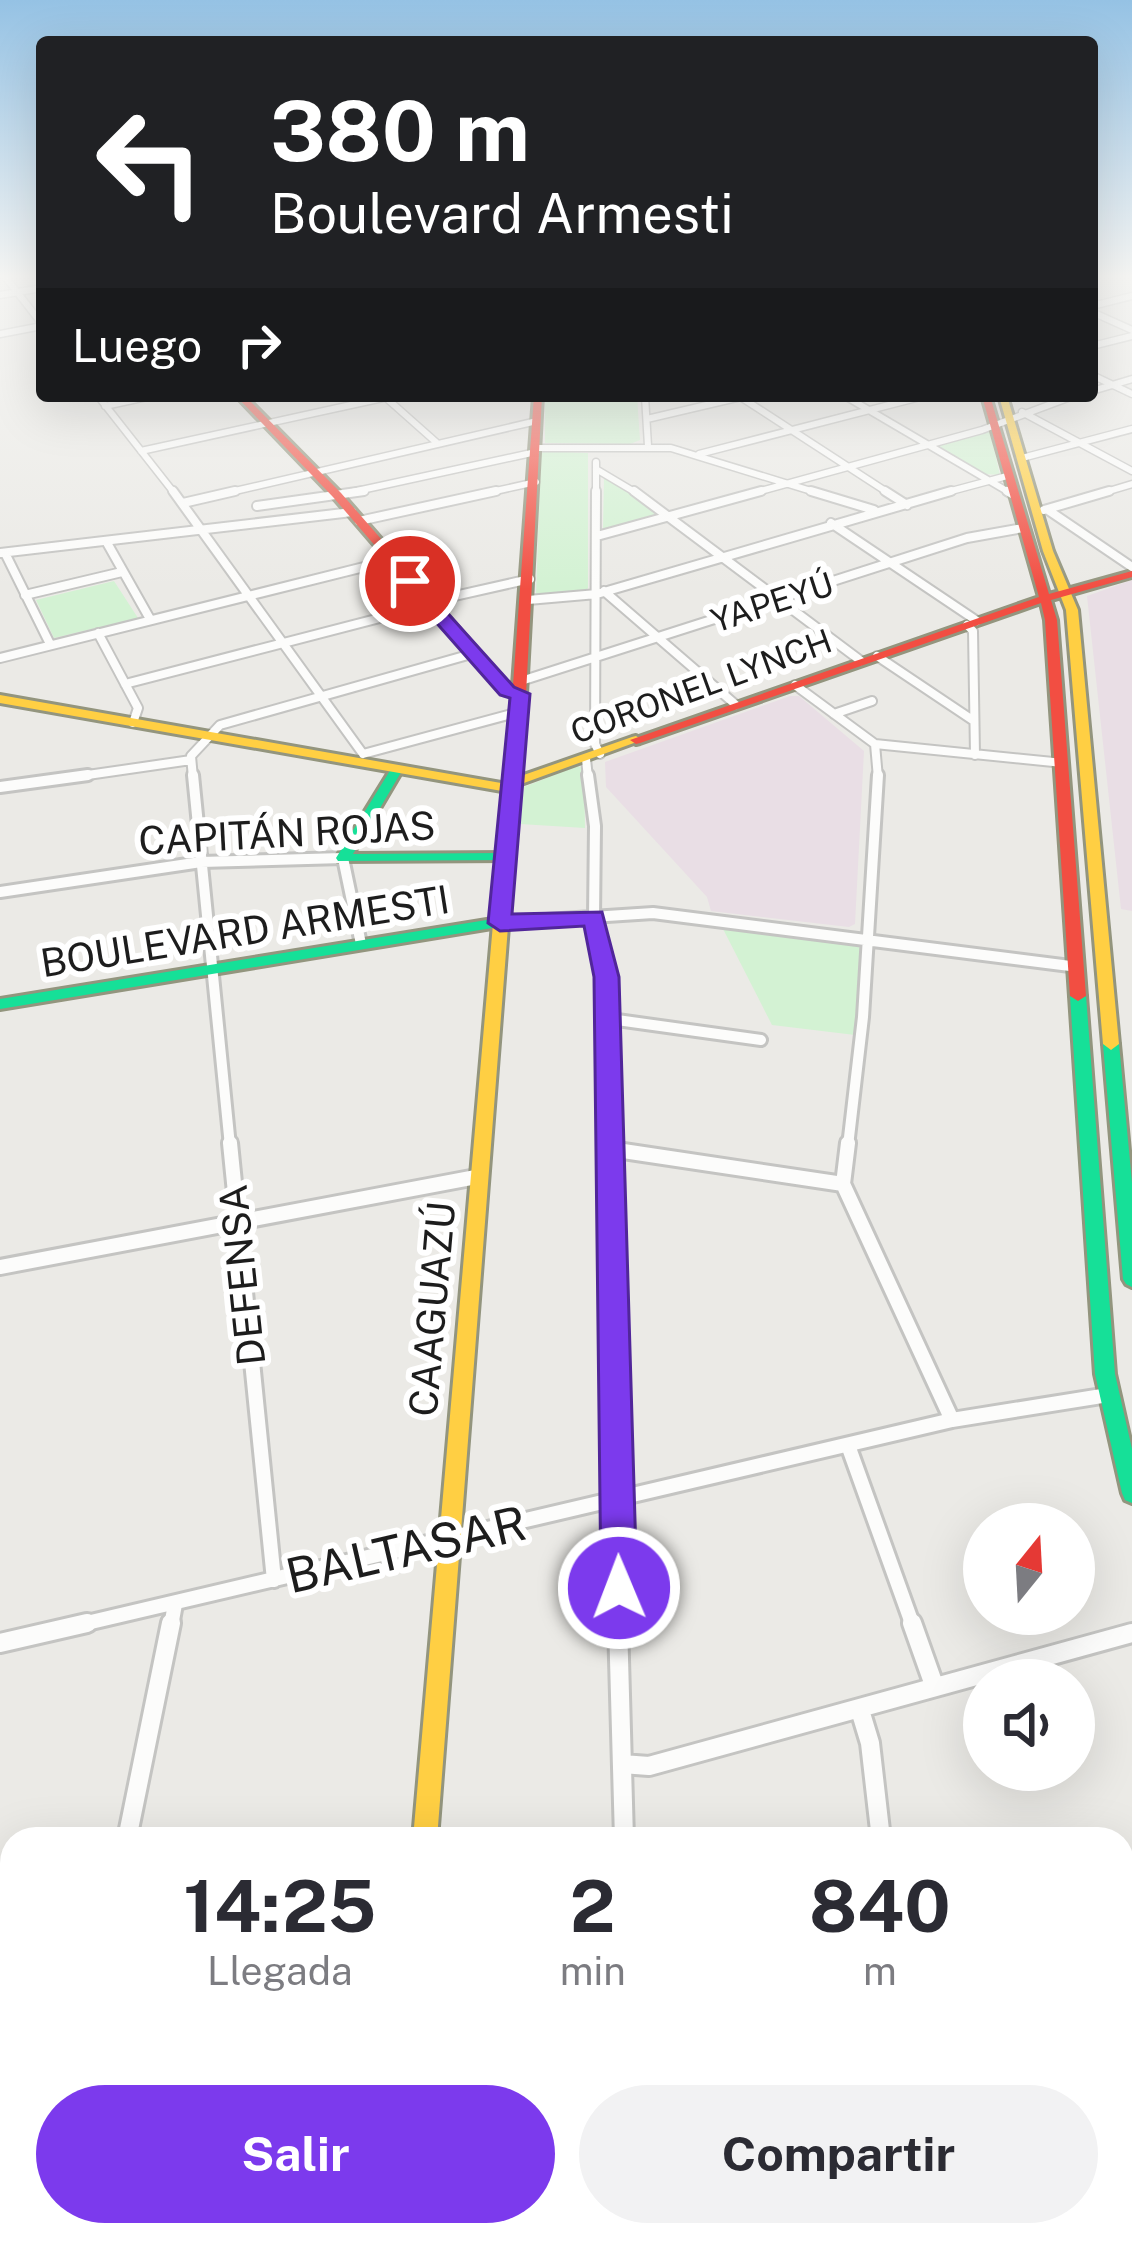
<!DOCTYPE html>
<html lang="es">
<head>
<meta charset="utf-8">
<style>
	:root { --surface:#fff; --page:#f2f2f3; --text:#2b2b33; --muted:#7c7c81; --accent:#7c3aed }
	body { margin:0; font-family:"Public Sans",sans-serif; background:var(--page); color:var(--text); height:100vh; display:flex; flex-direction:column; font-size:45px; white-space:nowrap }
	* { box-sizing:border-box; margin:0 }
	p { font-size:39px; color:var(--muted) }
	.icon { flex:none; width:66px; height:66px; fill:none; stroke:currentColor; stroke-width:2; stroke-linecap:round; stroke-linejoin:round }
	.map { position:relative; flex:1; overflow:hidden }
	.details { position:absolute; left:0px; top:1827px; width:1134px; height:420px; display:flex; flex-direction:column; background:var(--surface); border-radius:36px 36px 0 0; box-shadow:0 12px 48px #0002 }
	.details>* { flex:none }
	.guide { position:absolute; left:36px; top:36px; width:1062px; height:366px; border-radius:12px; box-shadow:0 12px 48px #0002; background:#202124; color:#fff; overflow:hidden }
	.needle { width:78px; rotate:18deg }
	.fabs { position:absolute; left:963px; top:1503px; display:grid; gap:24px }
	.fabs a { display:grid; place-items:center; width:132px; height:132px; border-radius:50%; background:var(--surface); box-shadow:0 12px 48px #0002; font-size:60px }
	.pin { position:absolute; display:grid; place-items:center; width:102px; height:102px; color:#fff; margin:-51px; border:6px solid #fff; border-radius:50%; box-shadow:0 3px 12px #0007 }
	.me { position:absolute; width:132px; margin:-66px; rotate:359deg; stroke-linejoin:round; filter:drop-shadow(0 0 9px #0008) }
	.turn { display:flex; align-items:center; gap:42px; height:252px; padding:0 36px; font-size:54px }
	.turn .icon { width:156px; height:156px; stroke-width:2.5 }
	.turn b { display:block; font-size:84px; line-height:102px }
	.then { display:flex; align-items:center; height:114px; padding:0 36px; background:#0003; gap:24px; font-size:45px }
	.eta { display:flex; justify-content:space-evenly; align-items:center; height:204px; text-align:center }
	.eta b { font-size:72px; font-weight:700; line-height:84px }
	.action { display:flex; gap:24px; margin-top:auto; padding:24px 36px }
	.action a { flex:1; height:138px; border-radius:72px; background:var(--accent); color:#fff; font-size:48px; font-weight:700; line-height:138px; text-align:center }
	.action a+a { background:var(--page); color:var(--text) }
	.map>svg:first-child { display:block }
	.industrial { fill:#e9dee5 }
	.park { fill:#d3f2d3 }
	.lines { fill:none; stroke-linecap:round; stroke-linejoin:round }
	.street-far4-casing { stroke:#c4c4c2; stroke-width:9 }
	.street-far3-casing { stroke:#c4c4c2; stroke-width:12 }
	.street-far2-casing { stroke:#c4c4c2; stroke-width:16 }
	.street-far1-casing { stroke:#c4c4c2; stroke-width:20 }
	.street-casing { stroke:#c4c4c2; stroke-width:24 }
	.fast-casing { stroke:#93957e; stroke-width:6 }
	.slow-casing { stroke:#93957e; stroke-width:6 }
	.jam-casing { stroke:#93957e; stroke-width:6 }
	.street-far4 { stroke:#fcfcfb; stroke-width:6 }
	.street-far3 { stroke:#fcfcfb; stroke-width:8 }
	.street-far2 { stroke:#fcfcfb; stroke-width:10 }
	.street-far1 { stroke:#fcfcfb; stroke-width:14 }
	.street { stroke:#fcfcfb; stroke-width:18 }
	.fast { fill:#16e098; fill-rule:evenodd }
	.slow { fill:#ffcf43; fill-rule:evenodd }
	.jam { fill:#f24e42; fill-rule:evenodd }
	.route { fill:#7c3aed; stroke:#51269a; stroke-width:3 }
	.labels { text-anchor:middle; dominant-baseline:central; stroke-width:12; stroke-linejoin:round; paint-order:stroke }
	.far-street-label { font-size:33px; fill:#1d1d1d; stroke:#fff }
	.street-label { font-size:39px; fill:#1d1d1d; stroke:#fff }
	.near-street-label { font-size:48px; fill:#1d1d1d; stroke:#fff }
</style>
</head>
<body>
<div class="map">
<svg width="1132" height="2247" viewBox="0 0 1132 2247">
	<rect width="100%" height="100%" fill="#ebeae6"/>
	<path class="industrial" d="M 1132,580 L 1132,911 L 1121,909 L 1087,596 Z
		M 790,696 L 799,696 L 864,751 L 855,924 L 849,927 L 711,911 L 707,897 L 606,787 L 605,762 Z"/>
	<path class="park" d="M 545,396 L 637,396 L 640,440 L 630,444 L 545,443 Z
		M 982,432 L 990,432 L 1000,475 L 985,474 L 937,445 Z
		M 546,451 L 588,453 L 588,588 L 584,592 L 536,595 L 541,453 Z
		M 604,478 L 613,478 L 663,516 L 603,529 Z
		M 114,581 L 138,618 L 54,638 L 36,600 Z
		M 577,766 L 584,768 L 585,828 L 520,824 L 524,787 Z
		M 720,923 L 850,940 L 861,947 L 855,1035 L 772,1025 Z"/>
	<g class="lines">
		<g class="street-far4-casing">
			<path id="street-far4" d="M 3,274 L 42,324
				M 0,295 L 42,288
				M 1092,306 L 1132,296
				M 1092,312 L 1132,330
				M 0,334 L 42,326
				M 1092,346 L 1132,336
				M 1092,375 L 1132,394
				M 1092,391 L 1132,379
				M 98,396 L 175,494
				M 384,396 L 437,443
				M 645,396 L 648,446
				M 739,396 L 890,494
				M 845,396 L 1012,494
				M 105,406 L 151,396
				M 1022,412 L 1132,471
				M 647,419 L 745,396
				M 536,448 L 671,448 L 821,494
				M 141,451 L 392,396
				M 699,454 L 924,396
				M 1022,458 L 1132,429
				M 596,469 L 638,494
				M 222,494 L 537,421
				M 343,494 L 536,452
				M 482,494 L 536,482
				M 596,494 L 596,462
				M 750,494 L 982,430 L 1073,396
				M 940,494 L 1007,476
				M 1099,494 L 1132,484"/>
		</g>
		<g class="street-far3-casing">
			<path id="street-far3" d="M 173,491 L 363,754
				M 596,491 L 595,744 L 600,754
				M 634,491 L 861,661
				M 811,491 L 874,510
				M 885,491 L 907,505
				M 1007,491 L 1012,494
				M 183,503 L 235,491
				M 257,506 L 364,491
				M 1044,510 L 1109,491
				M 1048,510 L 1132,567
				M 359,521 L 496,491
				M 831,523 L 977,621
				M 597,536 L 761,491
				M 106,541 L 150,619
				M 0,553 L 352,512
				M 5,553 L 50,644
				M 604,591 L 736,705
				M 25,595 L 122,572
				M 528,600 L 597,594 L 951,491
				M 428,602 L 530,579
				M 967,625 L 973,631 L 975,755
				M 98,633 L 138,708 L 133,723
				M 877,656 L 974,721
				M 0,658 L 392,560
				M 521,681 L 967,538 L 1023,528
				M 125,684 L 430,605
				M 795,685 L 875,744 L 1063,763
				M 834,714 L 872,701
				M 875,744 L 878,778
				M 363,754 L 519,712
				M 586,759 L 588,778
				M 67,778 L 191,760
				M 193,778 L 191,756 L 220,725 L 475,653"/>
		</g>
		<g class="street-far2-casing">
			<path id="street-far2" d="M 193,775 L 230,1146
				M 588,775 L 595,826 L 594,918 L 609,990 L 609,1146
				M 0,787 L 88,775
				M 0,892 L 201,862 L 343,858 L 361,944
				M 499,923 L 653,913 L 1078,967
				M 610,1019 L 761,1040
				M 848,1146 L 863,1017 L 878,775"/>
		</g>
		<g class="street-far1-casing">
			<path id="street-far1" d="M 230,1143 L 274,1580
				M 609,1143 L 619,1626
				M 848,1143 L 843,1184 L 952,1420
				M 610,1149 L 843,1184
				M 0,1267 L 476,1177
				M 849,1448 L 913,1626
				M 74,1626 L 952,1420 L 1108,1395
				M 171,1626 L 175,1604"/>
		</g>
		<g class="street-casing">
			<path id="street" d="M 618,1623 L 624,1839
				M 912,1623 L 934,1685
				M 0,1643 L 87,1623
				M 860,1710 L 870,1743 L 881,1839
				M 622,1764 L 649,1766 L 1132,1633
				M 127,1839 L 171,1623
				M 0,2043 L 12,2040
				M 1122,2080 L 1132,2080
				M 631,2235 L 631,2247
				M 923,2235 L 925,2247
				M 46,2247 L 49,2235"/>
		</g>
		<g class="fast-casing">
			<path id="fast" d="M 397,765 L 403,769 L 353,854 L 507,853 L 512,854 L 512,860 L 338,861 L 336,858 L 391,769 Z
				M 499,918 L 506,923 L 504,926 L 0,1009 L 0,999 Z
				M 1078,991 L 1086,996 L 1115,1374 L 1132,1449 L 1132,1503 L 1125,1500 L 1122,1493 L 1095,1374 L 1070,996 Z
				M 1111,1038 L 1119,1044 L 1132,1183 L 1132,1287 L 1126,1284 L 1123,1279 L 1103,1044 Z"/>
		</g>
		<g class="slow-casing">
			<path id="slow" d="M 999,396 L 1007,396 L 1053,551 L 1078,610 L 1119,1044 L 1111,1050 L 1103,1044 L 1066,610 L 1043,551 Z
				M 0,695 L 501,783 L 632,737 L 636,736 L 642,740 L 502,791 L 0,703 Z
				M 511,794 L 518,798 L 437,1839 L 413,1839 L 504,798 Z"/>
		</g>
		<g class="jam-casing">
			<path id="jam" d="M 236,396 L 245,396 L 341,493 L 505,681 L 513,685 L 534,396 L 542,396 L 526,694 L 516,801 L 511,802 L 504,798 L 512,695 L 497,687 L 333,497 Z
				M 982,396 L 990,396 L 1049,594 L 1132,571 L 1132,577 L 1051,600 L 1057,620 L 1086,996 L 1078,1001 L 1070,996 L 1045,620 L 1041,603 L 640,743 L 636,744 L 630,740 L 1039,597 Z
				M 384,2235 L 412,2235 L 411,2247 L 383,2247 Z"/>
		</g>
		<use href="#street-far4" class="street-far4"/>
		<use href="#street-far3" class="street-far3"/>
		<use href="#street-far2" class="street-far2"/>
		<use href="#street-far1" class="street-far1"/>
		<use href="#street" class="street"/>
		<use href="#fast" class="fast"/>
		<use href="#slow" class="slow"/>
		<use href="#jam" class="jam"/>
	</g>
	<linearGradient id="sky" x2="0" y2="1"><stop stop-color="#95c2e4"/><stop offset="0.47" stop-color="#f6f6f4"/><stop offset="1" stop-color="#f6f6f4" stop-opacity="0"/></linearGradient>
	<rect width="1132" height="589" fill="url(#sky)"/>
	<path class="route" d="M 403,578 L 416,578 L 514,687 L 530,694 L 512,914 L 602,912 L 619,977 L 637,1588 L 631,1600 L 619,1606 L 606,1600 L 601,1588 L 594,977 L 584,926 L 500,931 L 488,923 L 510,698 L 500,695 L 403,585 Z"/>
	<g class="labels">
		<g class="far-street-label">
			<text transform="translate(772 602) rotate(-18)">YAPEYÚ</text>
			<text transform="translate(701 686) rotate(-20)">CORONEL LYNCH</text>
		</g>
		<g class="street-label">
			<text transform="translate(287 833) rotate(-3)">CAPITÁN ROJAS</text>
			<text transform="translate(245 931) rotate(-9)">BOULEVARD ARMESTI</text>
			<text transform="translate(242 1275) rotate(-96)">DEFENSA</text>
			<text transform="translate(432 1309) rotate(-85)">CAAGUAZÚ</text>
		</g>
		<g class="near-street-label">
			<text transform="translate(406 1549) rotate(-13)">BALTASAR</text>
		</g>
	</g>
</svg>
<div class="fabs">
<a><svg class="needle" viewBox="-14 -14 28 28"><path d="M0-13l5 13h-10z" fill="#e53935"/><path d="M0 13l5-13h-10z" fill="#7c7c81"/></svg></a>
<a><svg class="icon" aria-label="sound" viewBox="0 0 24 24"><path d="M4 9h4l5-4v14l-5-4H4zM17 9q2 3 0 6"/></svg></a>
</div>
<div class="pin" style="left:410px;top:581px;background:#d93025"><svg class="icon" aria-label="arrive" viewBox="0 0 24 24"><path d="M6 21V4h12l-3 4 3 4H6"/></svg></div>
<svg class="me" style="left:619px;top:1588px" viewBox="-20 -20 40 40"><circle r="17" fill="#7c3aed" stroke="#fff" stroke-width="3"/><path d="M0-11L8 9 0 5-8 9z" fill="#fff"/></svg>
<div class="guide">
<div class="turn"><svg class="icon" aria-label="left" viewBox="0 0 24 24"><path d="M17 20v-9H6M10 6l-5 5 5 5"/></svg><div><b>380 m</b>Boulevard Armesti</div></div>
<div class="then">Luego<svg class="icon" aria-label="right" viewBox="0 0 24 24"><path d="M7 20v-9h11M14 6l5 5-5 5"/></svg></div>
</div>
<section class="details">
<div class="eta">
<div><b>14:25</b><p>Llegada</p></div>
<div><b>2</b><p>min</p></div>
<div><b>840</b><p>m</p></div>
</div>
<div class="action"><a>Salir</a><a>Compartir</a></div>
</section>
</div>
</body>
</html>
